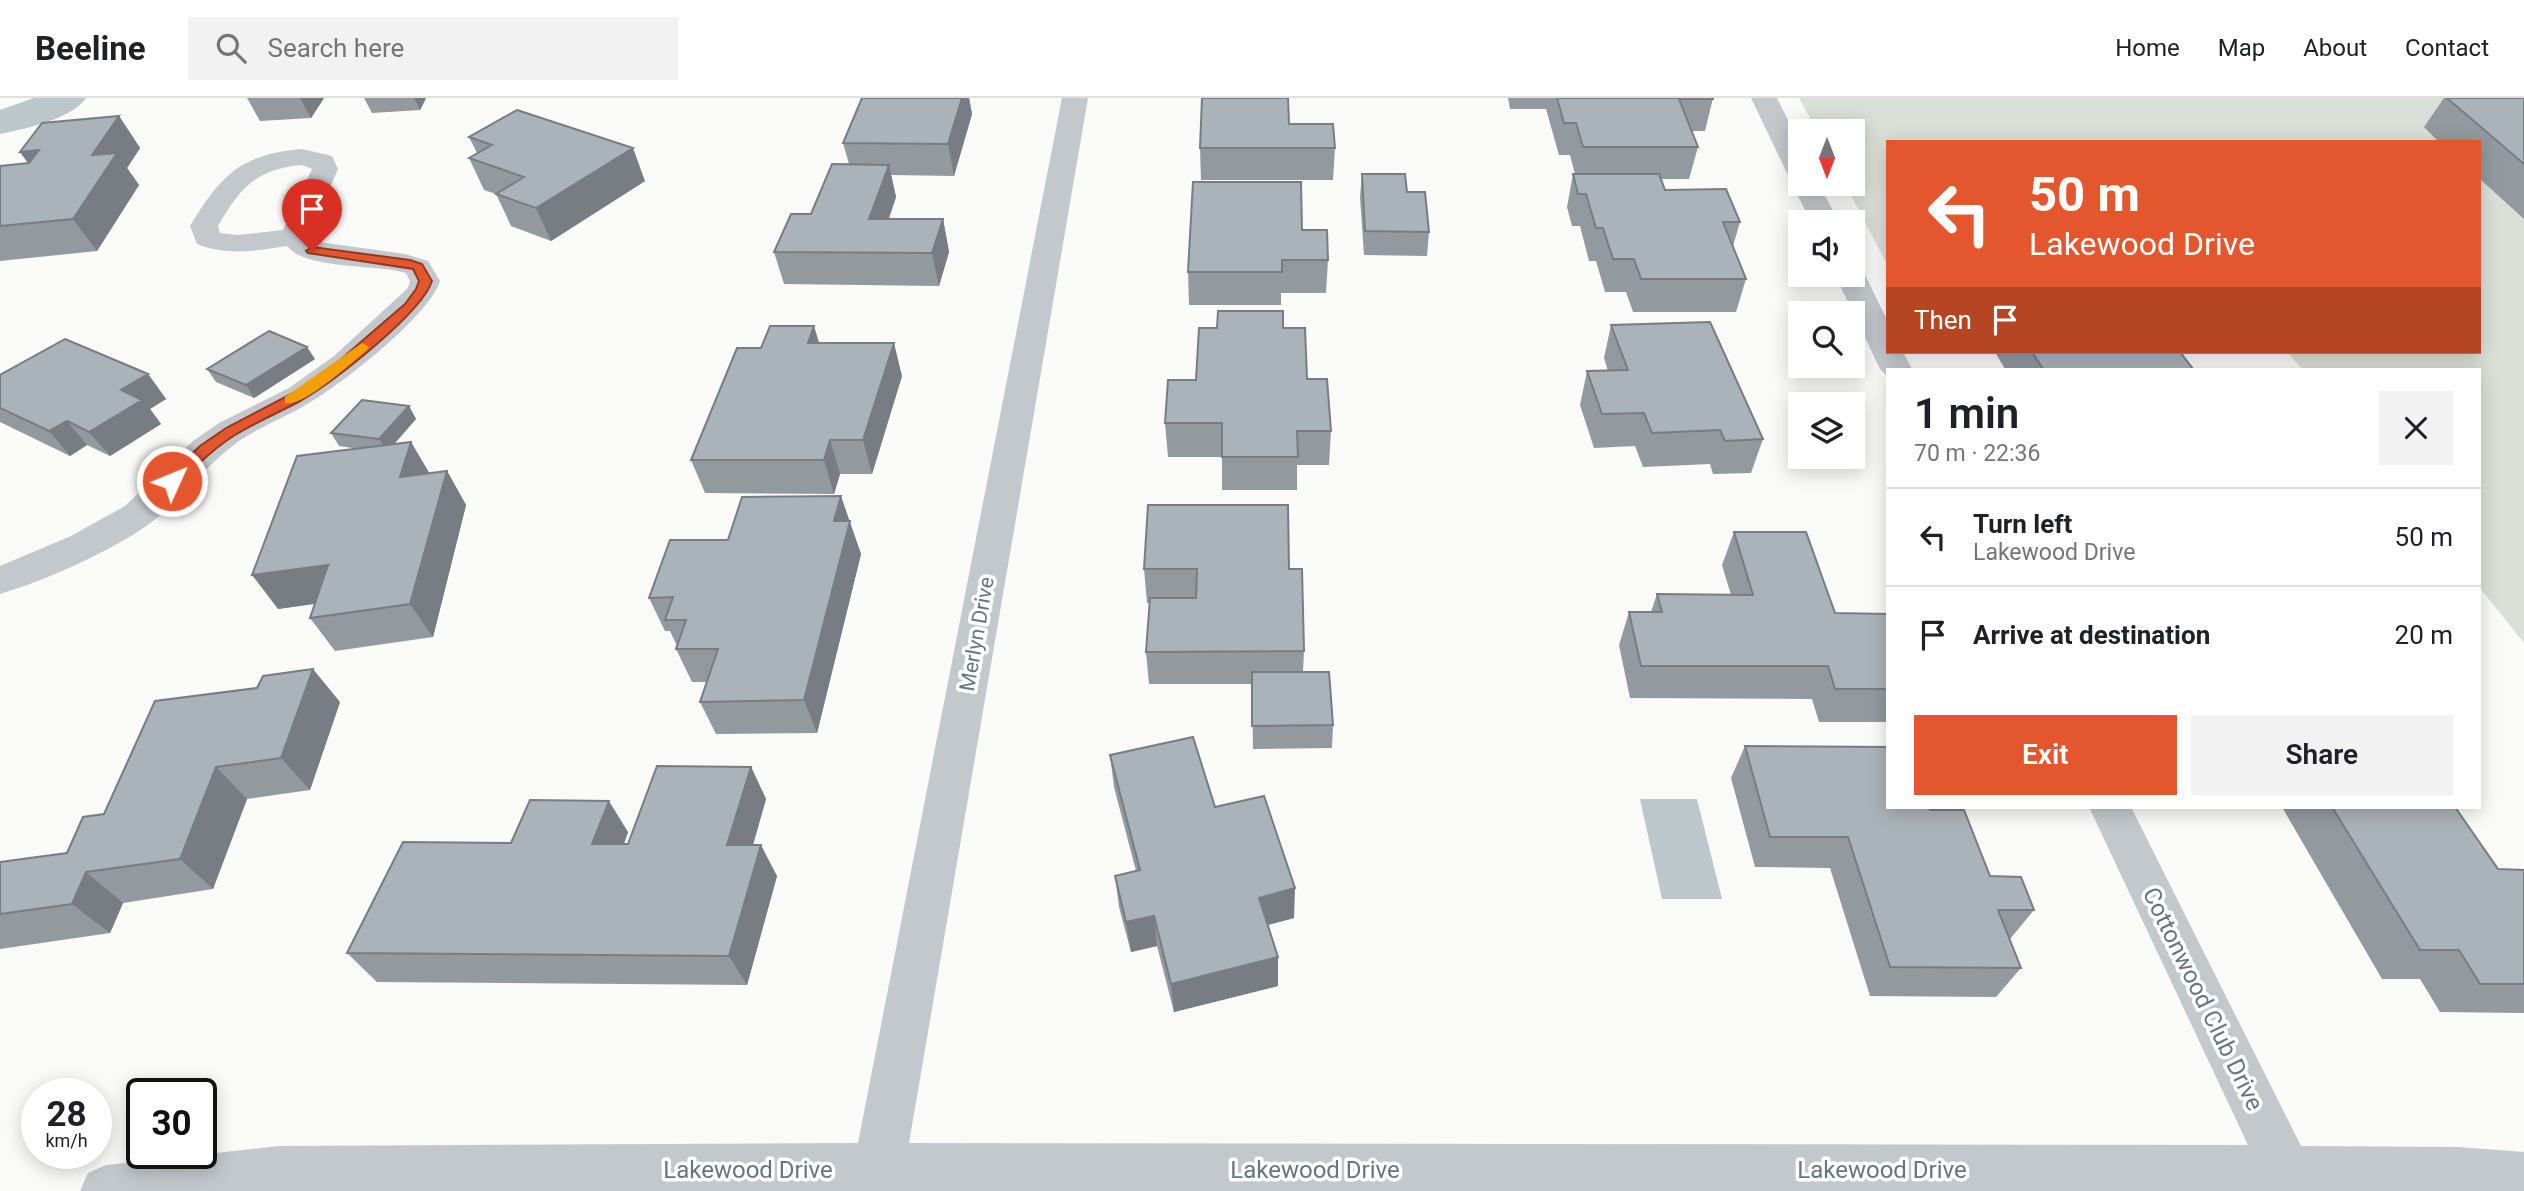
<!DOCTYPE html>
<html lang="en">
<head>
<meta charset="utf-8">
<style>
	:root { --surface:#fff; --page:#f2f2f2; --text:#202124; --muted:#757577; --line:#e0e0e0; --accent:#e4572e }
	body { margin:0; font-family:Roboto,sans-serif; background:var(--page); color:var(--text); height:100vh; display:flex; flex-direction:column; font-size:26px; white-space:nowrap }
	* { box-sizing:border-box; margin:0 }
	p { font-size:23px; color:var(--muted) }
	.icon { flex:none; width:38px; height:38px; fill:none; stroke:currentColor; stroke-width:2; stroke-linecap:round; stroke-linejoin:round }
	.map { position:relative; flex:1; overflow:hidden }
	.details { position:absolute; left:1886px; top:270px; width:595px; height:441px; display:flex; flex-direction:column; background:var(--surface); border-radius:0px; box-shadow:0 4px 18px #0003 }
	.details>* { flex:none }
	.banner { position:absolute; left:1886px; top:42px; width:595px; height:214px; border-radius:0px; box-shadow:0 4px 18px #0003; background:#e4572e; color:#fff; overflow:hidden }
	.needle { width:46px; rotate:180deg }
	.tools { position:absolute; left:1788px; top:21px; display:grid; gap:14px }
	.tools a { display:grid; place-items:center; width:77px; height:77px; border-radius:0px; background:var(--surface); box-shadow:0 4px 18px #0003; font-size:35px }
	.speed { position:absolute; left:21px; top:980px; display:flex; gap:14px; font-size:35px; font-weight:700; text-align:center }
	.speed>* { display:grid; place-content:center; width:91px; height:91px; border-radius:50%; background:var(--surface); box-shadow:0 4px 18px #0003; line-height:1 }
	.speed small { font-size:18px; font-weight:400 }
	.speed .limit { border:4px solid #111; border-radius:10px; background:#fff; color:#111 }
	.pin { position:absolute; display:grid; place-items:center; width:60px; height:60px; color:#fff; margin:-72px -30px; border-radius:50% 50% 50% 0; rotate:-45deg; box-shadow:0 0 7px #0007 }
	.pin .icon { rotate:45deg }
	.me { position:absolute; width:77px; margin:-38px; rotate:46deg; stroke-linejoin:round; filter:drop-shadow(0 0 5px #0008) }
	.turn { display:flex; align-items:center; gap:24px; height:147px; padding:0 28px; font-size:32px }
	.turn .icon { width:91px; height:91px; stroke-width:2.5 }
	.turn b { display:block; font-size:49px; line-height:60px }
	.then { display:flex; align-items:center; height:66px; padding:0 28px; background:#0003; gap:14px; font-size:26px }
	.round { display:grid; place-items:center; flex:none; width:74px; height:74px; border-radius:0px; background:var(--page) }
	.summary { display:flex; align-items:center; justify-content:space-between; height:119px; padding:0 28px }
	h1 { font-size:42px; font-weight:600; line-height:52px }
	.action { display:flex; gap:14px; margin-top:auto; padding:14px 28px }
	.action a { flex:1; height:80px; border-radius:0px; background:var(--accent); color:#fff; font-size:28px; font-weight:600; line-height:80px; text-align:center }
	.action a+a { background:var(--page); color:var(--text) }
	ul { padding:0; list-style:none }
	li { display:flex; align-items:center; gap:21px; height:98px; padding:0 28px; border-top:2px solid var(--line) }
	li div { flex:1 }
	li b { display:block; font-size:26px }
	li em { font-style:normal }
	header { display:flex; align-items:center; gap:42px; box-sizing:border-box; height:98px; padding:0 35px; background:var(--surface); border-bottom:2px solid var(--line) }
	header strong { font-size:33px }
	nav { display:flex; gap:38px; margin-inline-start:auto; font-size:24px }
	.search { width:490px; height:63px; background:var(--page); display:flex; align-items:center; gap:18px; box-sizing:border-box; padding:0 24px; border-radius:0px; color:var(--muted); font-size:26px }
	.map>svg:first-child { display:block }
	.green { fill:#dadfd7 }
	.water { fill:#bbc7cb }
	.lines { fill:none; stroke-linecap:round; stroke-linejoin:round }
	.canal { fill:#bbc7cb; fill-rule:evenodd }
	.minor { fill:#c3c8cc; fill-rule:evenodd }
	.wall { fill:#929a9f }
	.shaded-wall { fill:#777d82 }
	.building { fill:#aab3b9; stroke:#777d82; stroke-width:2 }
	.route { fill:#e4572e; stroke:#94391e; stroke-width:2 }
	.slow { fill:#f59e0b }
	.labels { text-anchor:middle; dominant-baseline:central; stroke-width:7; stroke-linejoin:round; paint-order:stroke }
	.street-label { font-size:21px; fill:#657683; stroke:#fff }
	.near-street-label { font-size:24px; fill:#657683; stroke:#fff }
</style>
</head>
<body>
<header>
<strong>Beeline</strong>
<div class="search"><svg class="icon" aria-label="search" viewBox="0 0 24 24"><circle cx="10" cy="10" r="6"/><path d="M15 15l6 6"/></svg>Search here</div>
<nav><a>Home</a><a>Map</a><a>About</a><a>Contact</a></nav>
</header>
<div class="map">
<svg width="2524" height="1093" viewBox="0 0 2524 1093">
	<rect width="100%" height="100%" fill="#fafaf8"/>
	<path class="green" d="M 1799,0 L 2524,0 L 2524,545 L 2480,490 L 2480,271 L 2302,271 L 2287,254 L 2480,254 L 2480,44 L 1888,44 L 1888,168 L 1845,86 L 1853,86 L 1853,33 L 1817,33 Z"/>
	<path class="water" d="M 1640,701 L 1697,701 L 1722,801 L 1662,801 Z"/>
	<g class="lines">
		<path class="canal" d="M 34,0 L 86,0 C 72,21 24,31 0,36 L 0,12 Z"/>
		<path class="minor" d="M 1062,0 L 1088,0 L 909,1045 L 2248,1047 L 2089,709 L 2131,709 L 2301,1048 L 2458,1049 L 2524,1054 L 2524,1093 L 80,1093 L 88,1075 L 106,1067 L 279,1048 L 858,1045 Z
			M 1751,0 L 1777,0 L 1801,48 L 1801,86 L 1819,86 L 1839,124 L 1811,124 L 1792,86 L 1795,82 L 1787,75 Z
			M 302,51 L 332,58 L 338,71 L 309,138 L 312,143 L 405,156 L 428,163 L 440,183 C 429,218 342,286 309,305 C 286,319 261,328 239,343 C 205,367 182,402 149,426 C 112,453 44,483 0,496 L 0,468 L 71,438 L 125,408 L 193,343 L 219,325 L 289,290 L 334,258 L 408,190 L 410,183 L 406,175 C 377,166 305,172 287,148 C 255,153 227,158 197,146 L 190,128 C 221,77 241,56 302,51 ZM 302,67 L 312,71 L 283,132 L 238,137 L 220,135 L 218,128 C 240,90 256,71 302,67 Z
			M 1853,169 L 1860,171 L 1865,177 L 1888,224 L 1888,254 L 1903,254 L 1912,271 L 1888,271 L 1888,279 L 1880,271 L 1835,177 L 1853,177 Z"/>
	</g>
	<path class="wall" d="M 247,0 L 324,0 L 311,20 L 260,23 Z
		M 364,0 L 426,0 L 420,12 L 372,15 Z
		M 862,0 L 969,0 L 972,16 L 954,78 L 891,77 L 896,99 L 889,121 L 943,121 L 949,154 L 939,188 L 784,186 L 774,154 L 811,116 L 849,66 L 843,45 Z
		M 1508,0 L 1713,0 L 1705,33 L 1691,33 L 1698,49 L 1689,81 L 1661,81 L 1665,92 L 1740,124 L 1733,148 L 1746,181 L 1736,214 L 1633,214 L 1626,194 L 1605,194 L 1596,163 L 1589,163 L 1580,128 L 1572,128 L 1567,109 L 1573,76 L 1575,76 L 1570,57 L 1559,57 L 1546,11 L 1510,11 Z
		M 2444,0 L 2524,0 L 2524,121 L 2480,81 L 2480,44 L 2439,44 L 2424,29 Z
		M 119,18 L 140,50 L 127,70 L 139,87 L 97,153 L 0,163 L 0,68 L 28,65 L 20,54 Z
		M 1289,26 L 1335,50 L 1333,82 L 1201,82 L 1200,50 Z
		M 469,39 L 645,83 L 551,143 L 511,128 L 496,96 L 484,92 L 469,60 L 477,55 Z
		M 1362,76 L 1407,94 L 1429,134 L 1427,158 L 1364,157 L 1360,99 Z
		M 1302,132 L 1328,162 L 1326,195 L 1281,195 L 1281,207 L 1189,207 L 1188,174 Z
		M 1611,227 L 1763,341 L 1751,375 L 1713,376 L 1710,366 L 1643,369 L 1635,348 L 1594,350 L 1580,307 L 1587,273 L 1608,273 L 1604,260 Z
		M 1283,230 L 1331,333 L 1329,367 L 1297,367 L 1297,392 L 1222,392 L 1222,359 L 1168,359 L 1165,325 L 1196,282 Z
		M 819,245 L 902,278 L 872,376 L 840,376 L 834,396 L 705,395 L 691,362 L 761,250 Z
		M 1995,254 L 2180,254 L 2193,271 L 2005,271 Z
		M 315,261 L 254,300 L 216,284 L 207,271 Z
		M 148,276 L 166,301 L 150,311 L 161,326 L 110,358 L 87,347 L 70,358 L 0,324 L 0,277 Z
		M 409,308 L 416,321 L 394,346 L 411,344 L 429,375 L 447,373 L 466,407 L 433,539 L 335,553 L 310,520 L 315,506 L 278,511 L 359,351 L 339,348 L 331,335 Z
		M 849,423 L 861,456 L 817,635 L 716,636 L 700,604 L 707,584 L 692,584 L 676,551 L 677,548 L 670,533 L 665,533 L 649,500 L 728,442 Z
		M 1734,434 L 1835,515 L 1888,516 L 1888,624 L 1819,624 L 1812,601 L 1630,600 L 1619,547 L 1629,514 L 1651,514 L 1657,496 L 1731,497 L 1722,467 Z
		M 1144,471 L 1289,471 L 1304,553 L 1303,574 L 1333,627 L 1332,650 L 1253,651 L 1252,586 L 1149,586 L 1146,554 L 1150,505 L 1147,505 Z
		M 340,604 L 310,692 L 247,701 L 213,791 L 123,805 L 110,835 L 0,851 L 0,764 L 67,755 L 104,716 Z
		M 1745,648 L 1930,712 L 1990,778 L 2034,812 L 2010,841 L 2021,870 L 1996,899 L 1870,898 L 1830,770 L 1755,769 L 1731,680 Z
		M 1110,657 L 1215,709 L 1294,820 L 1268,827 L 1278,859 L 1278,888 L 1174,914 L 1157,848 L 1131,854 L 1119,809 L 1115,778 L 1136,773 L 1114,689 Z
		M 751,669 L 766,701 L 753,747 L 777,778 L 747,887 L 377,884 L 347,855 L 511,745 L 628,734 L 624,746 L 628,746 Z
		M 2282,709 L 2455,709 L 2498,771 L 2524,772 L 2524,915 L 2440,914 L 2420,881 L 2382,881 Z"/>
	<path class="shaded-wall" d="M 300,0 L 324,0 L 311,20 Z
		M 414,0 L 426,0 L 420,12 Z
		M 962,0 L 969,0 L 972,16 L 954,78 L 948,46 Z
		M 119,18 L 140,50 L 127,70 L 139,87 L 97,153 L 73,121 L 92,57 Z
		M 633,50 L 645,83 L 551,143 L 536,110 Z
		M 39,52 L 44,86 L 20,54 Z
		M 889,67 L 896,99 L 877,153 L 869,121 Z
		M 943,121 L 949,154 L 939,188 L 932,155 Z
		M 814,228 L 824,261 L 808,245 Z
		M 894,245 L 902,278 L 872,376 L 863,342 Z
		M 307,249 L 315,261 L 254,300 L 246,287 Z
		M 148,276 L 166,301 L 150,311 L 161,326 L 110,358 L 89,334 L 121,292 Z
		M 409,308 L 416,321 L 387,354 L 379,341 Z
		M 67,323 L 87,347 L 70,358 L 49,333 Z
		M 830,342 L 840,376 L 834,396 L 824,362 Z
		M 411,344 L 431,378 L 400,379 Z
		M 447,373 L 466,407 L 433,539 L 410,506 Z
		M 841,398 L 861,456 L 817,635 L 804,602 L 834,423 Z
		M 328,467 L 352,500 L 278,511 L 252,477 Z
		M 313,571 L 340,604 L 310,692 L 281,660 Z
		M 216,669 L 247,701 L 213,791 L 180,761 Z
		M 751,669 L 766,701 L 744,778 L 727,747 Z
		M 609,703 L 628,734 L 612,777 L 592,746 Z
		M 761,747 L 777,778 L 747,887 L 729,858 Z
		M 86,774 L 123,805 L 110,835 L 72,806 Z
		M 1295,790 L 1294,820 L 1259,829 L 1259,800 Z
		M 1154,818 L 1157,848 L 1131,854 L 1126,824 Z
		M 1278,859 L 1278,888 L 1174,914 L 1171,886 Z"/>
	<path class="building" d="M 862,0 L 962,0 L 948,46 L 843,45 Z
		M 1202,0 L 1288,0 L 1289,26 L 1333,26 L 1335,50 L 1200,50 Z
		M 1557,0 L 1713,0 L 1713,1 L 1679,1 L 1698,49 L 1583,49 L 1576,25 L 1564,25 Z
		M 2447,0 L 2524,0 L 2524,66 Z
		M 517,12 L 633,50 L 536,110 L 496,96 L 524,79 L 469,60 L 492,47 L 469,39 Z
		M 119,18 L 92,57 L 117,55 L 73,121 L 0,128 L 0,68 L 29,65 L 39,52 L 20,54 L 42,25 Z
		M 832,66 L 889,67 L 869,121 L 943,121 L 932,155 L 774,154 L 791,116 L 811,116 Z
		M 1362,76 L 1405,76 L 1407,94 L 1425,94 L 1429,134 L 1365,133 Z
		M 1573,76 L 1659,76 L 1665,92 L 1726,91 L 1740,124 L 1723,124 L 1746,181 L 1641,181 L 1634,161 L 1613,161 L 1603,130 L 1596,130 L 1586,96 L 1578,96 Z
		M 1193,84 L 1301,84 L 1302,132 L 1327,132 L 1328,162 L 1282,162 L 1282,174 L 1188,174 Z
		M 1218,213 L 1283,213 L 1283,230 L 1305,230 L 1307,281 L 1327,281 L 1331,333 L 1297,333 L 1298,359 L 1222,359 L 1222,325 L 1165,325 L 1168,282 L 1196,282 L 1199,230 L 1217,230 Z
		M 1710,224 L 1763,341 L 1725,343 L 1720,332 L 1652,335 L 1644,315 L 1602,316 L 1587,273 L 1628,272 L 1611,227 Z
		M 770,228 L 814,228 L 808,245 L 894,245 L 863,342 L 830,342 L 824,362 L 691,362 L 737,250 L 761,250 Z
		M 269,233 L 307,249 L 246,287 L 207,271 Z
		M 65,241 L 148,276 L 121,292 L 142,302 L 89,334 L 67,323 L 49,333 L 0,310 L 0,277 Z
		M 2032,254 L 2180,254 L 2193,271 L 2043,271 Z
		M 362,302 L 409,308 L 379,341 L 331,335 Z
		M 411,344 L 400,379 L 447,373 L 410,506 L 310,520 L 328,467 L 252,477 L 297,358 Z
		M 841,398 L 834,423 L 850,423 L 804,602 L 700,604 L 718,551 L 676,551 L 686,522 L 665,522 L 673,499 L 649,500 L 670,442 L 728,442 L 742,399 Z
		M 1148,407 L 1288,407 L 1289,471 L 1302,471 L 1304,553 L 1146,554 L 1150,500 L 1196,500 L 1197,471 L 1144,471 Z
		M 1734,434 L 1806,434 L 1835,515 L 1888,516 L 1888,591 L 1835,591 L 1828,568 L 1641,568 L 1629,514 L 1662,514 L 1657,496 L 1753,497 Z
		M 313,571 L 281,660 L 216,669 L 180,761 L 86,774 L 72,806 L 0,816 L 0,764 L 67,755 L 83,719 L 104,716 L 155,603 L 257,590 L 263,578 Z
		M 1252,574 L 1329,574 L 1333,627 L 1252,628 Z
		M 1193,639 L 1215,709 L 1264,698 L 1295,790 L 1259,800 L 1278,859 L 1171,886 L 1154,818 L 1126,824 L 1115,778 L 1140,772 L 1110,657 Z
		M 1745,648 L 1888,649 L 1888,709 L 1928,709 L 1930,712 L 1964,712 L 1990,778 L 2021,779 L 2034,812 L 1998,812 L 2021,870 L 1890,869 L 1848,739 L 1770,739 Z
		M 657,668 L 751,669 L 727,747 L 761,747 L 729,858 L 347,855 L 403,744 L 511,745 L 530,702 L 609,703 L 592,746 L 628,746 Z
		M 2332,709 L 2455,709 L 2498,771 L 2524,772 L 2524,886 L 2480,886 L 2459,852 L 2420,852 Z"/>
	<path class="route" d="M 312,149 L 410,162 L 422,166 L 432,183 C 421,216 334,283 302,302 C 280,314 256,324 235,337 C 213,351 196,368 177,386 L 167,386 L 167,379 L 200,348 L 226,330 L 295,294 L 340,262 L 405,206 L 416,191 L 419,183 L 413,171 L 308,155 L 306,153 Z"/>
	<path class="slow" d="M 362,245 L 369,249 L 367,252 C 351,265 304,309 285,305 L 285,299 Z"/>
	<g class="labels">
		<g class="street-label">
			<text transform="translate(977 536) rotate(-80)">Merlyn Drive</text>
		</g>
		<g class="near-street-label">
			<text transform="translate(2203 901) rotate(64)">Cottonwood Club Drive</text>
			<text x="748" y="1072">Lakewood Drive</text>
			<text x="1315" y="1072">Lakewood Drive</text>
			<text x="1882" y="1072">Lakewood Drive</text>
		</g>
	</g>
</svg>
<div class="tools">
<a><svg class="needle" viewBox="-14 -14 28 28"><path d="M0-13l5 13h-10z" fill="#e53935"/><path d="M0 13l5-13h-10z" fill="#757577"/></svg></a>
<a><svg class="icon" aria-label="sound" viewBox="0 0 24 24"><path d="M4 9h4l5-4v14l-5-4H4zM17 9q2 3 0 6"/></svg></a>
<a><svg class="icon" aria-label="search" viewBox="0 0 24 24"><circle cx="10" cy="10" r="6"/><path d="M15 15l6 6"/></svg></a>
<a><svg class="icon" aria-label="layers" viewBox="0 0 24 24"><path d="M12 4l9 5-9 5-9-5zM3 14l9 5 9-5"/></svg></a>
</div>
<div class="speed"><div>28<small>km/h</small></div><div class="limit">30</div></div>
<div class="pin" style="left:312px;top:153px;background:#d93025"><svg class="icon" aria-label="arrive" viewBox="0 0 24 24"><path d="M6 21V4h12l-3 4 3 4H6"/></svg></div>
<svg class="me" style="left:172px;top:383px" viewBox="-20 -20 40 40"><circle r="17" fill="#e4572e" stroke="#fff" stroke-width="3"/><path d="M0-11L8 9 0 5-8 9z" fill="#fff"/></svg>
<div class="banner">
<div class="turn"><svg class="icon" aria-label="left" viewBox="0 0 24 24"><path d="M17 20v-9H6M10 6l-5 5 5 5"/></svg><div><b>50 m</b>Lakewood Drive</div></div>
<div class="then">Then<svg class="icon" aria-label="arrive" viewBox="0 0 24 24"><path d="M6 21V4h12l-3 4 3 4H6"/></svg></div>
</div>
<section class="details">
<div class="summary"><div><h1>1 min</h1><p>70 m · 22:36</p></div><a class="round"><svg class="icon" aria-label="close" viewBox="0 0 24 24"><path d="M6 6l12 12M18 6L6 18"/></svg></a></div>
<ul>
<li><svg class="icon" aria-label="left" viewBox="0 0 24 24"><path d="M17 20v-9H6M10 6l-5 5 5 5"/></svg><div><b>Turn left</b><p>Lakewood Drive</p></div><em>50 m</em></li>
<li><svg class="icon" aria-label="arrive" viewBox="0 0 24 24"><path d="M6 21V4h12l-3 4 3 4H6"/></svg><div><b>Arrive at destination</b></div><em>20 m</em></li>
</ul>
<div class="action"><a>Exit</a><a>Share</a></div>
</section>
</div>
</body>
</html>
